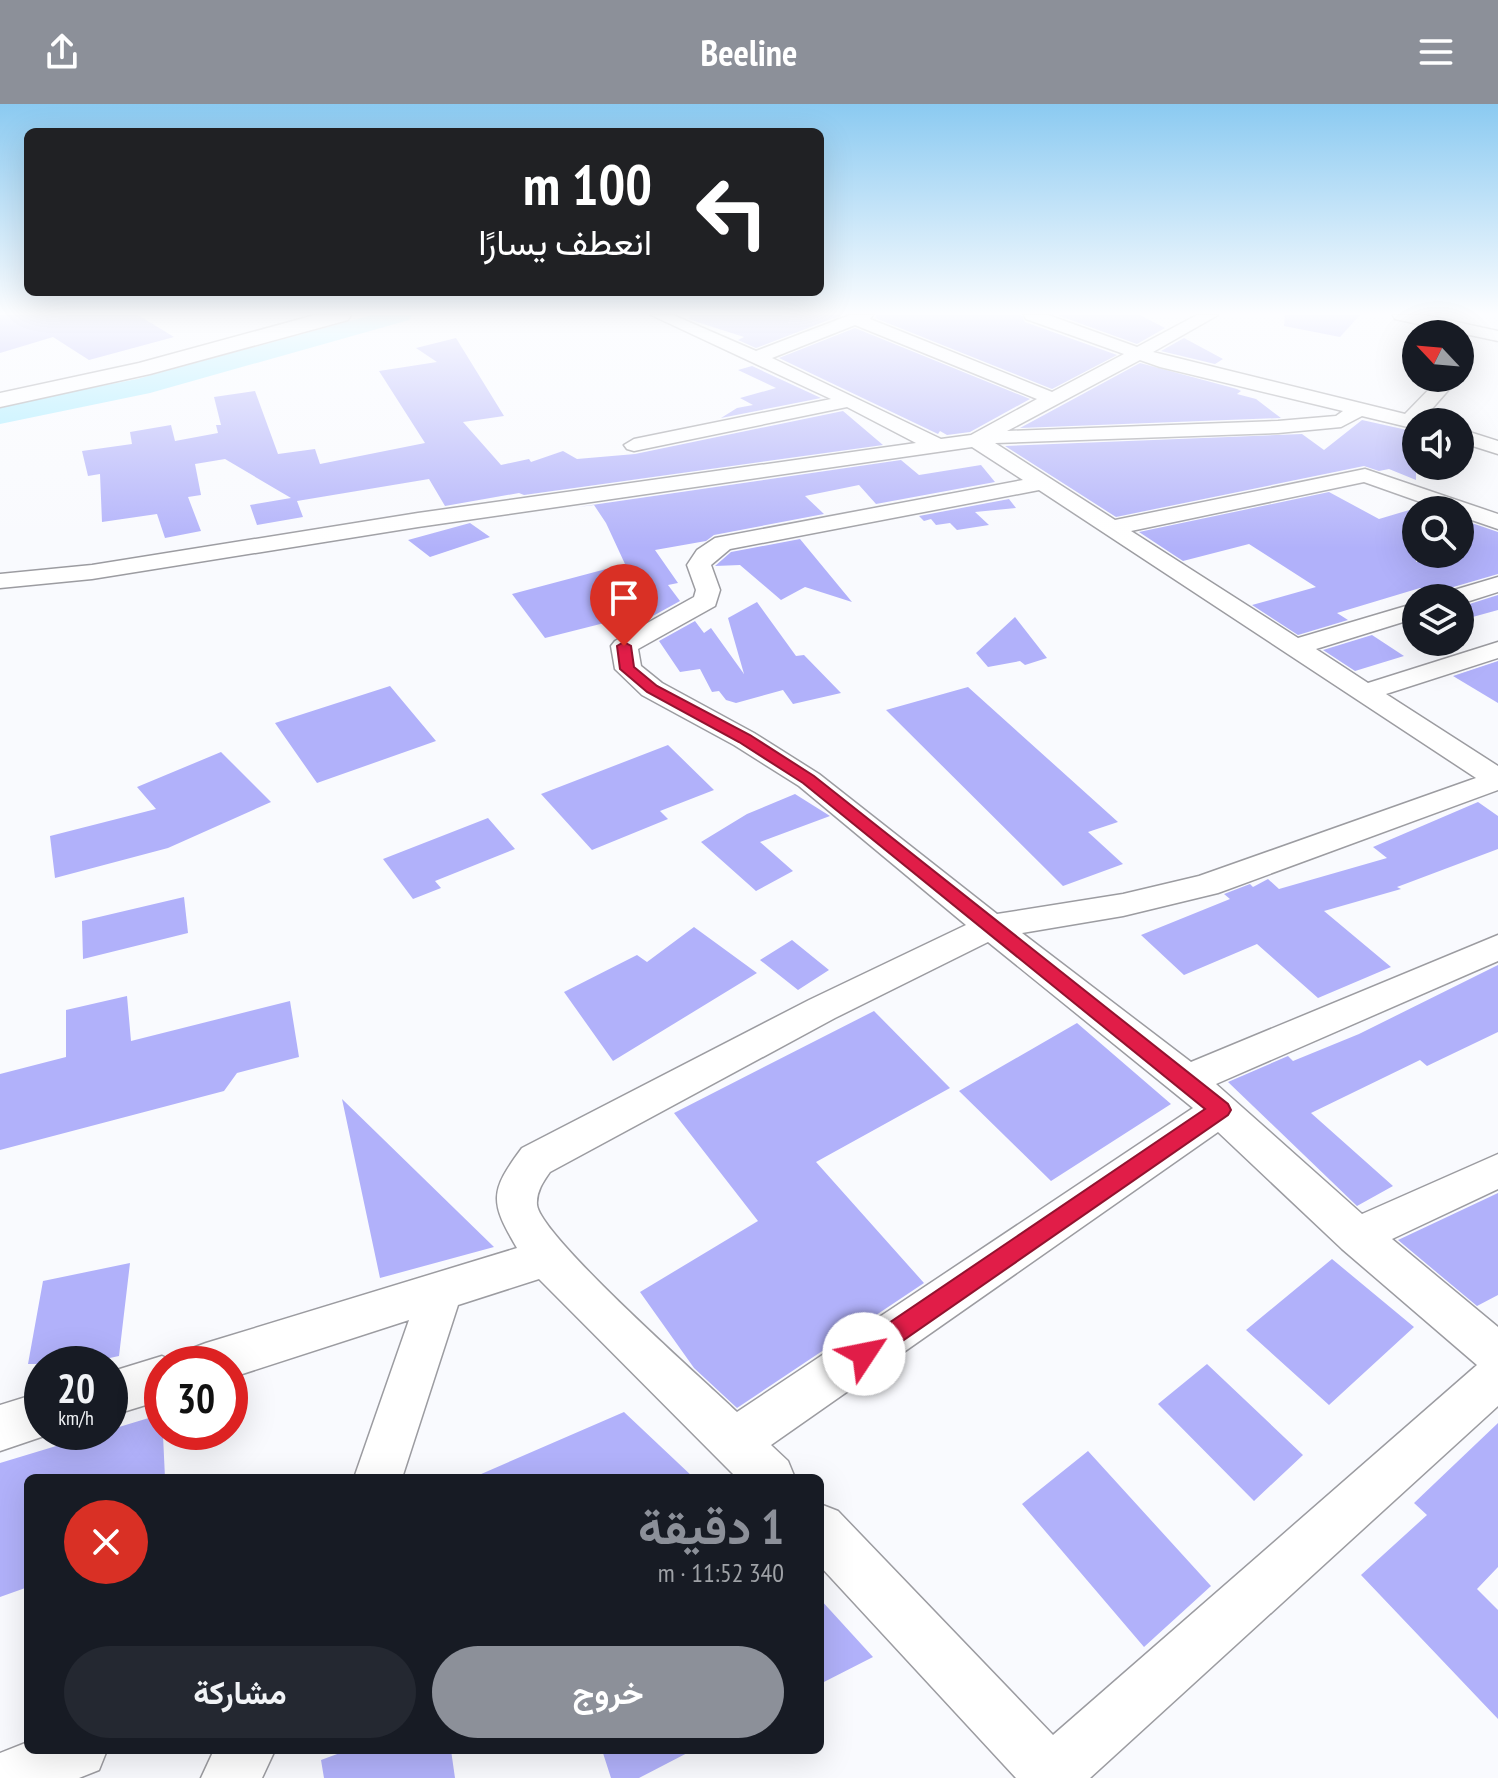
<!DOCTYPE html>
<html lang="ar">
<head>
<meta charset="utf-8">
<style>
	:root { --surface:#171b24; --page:#242831; --text:#f1f3f6; --muted:#9ea1a6; --accent:#8c9099 }
	body { margin:0; font-family:"PT Sans Narrow",Vazirmatn,sans-serif; background:var(--page); color:var(--text); direction:rtl; height:100vh; display:flex; flex-direction:column; font-size:30px; white-space:nowrap }
	* { box-sizing:border-box; margin:0 }
	p { font-size:26px; color:var(--muted) }
	.icon { flex:none; width:44px; height:44px; fill:none; stroke:currentColor; stroke-width:2; stroke-linecap:round; stroke-linejoin:round }
	.map { position:relative; flex:1; overflow:hidden; direction:ltr }
	.details { position:absolute; left:24px; top:1370px; width:800px; height:280px; display:flex; flex-direction:column; background:var(--surface); border-radius:12px; box-shadow:0 8px 32px #0002; direction:rtl }
	.details>* { flex:none }
	.hud { position:absolute; left:24px; top:24px; width:800px; height:168px; border-radius:12px; box-shadow:0 8px 32px #0002; direction:rtl; background:#202124; color:#fff; overflow:hidden }
	.needle { width:52px; rotate:296deg }
	.buttons { position:absolute; left:1402px; top:216px; display:grid; gap:16px }
	.buttons a { display:grid; place-items:center; width:72px; height:72px; border-radius:50%; background:var(--surface); box-shadow:0 8px 32px #0002; font-size:40px }
	.speed { position:absolute; left:24px; top:1242px; display:flex; gap:16px; font-size:40px; font-weight:700; text-align:center }
	.speed>* { display:grid; place-content:center; width:104px; height:104px; border-radius:50%; background:var(--surface); box-shadow:0 8px 32px #0002; line-height:1 }
	.speed small { font-size:20px; font-weight:400 }
	.speed .limit { border:12px solid #d22; background:#fff; color:#111 }
	.pin { position:absolute; display:grid; place-items:center; width:68px; height:68px; color:#fff; margin:-82px -34px; border-radius:50% 50% 50% 0; rotate:-45deg; box-shadow:0 0 8px #0007 }
	.pin .icon { rotate:45deg }
	.me { position:absolute; width:88px; margin:-44px; rotate:56deg; stroke-linejoin:round; filter:drop-shadow(0 0 6px #0008) }
	.turn { display:flex; align-items:center; gap:28px; height:168px; padding:0 40px; font-size:36px }
	.turn .icon { width:104px; height:104px; stroke-width:2.5 }
	.turn b { display:block; font-size:56px; line-height:68px }
	.round { display:grid; place-items:center; flex:none; width:84px; height:84px; border-radius:42px; background:var(--page) }
	.head { display:flex; align-items:center; justify-content:space-between; height:136px; padding:0 40px }
	h1 { font-size:48px; font-weight:700; line-height:60px; color:var(--accent) }
	.button { display:flex; gap:16px; margin-top:auto; padding:16px 40px }
	.button a { flex:1; height:92px; border-radius:48px; background:var(--accent); color:#fff; font-size:32px; font-weight:700; line-height:92px; text-align:center }
	.button a+a { background:var(--page); color:var(--text) }
	header { display:flex; justify-content:space-between; align-items:center; height:104px; padding:0 40px; background:var(--accent); color:#fff; font-size:36px; font-weight:700 }
	.map>svg:first-child { display:block }
	.lines { fill:none; stroke-linecap:round; stroke-linejoin:round }
	.river { fill:#a1ebff; fill-rule:evenodd }
	.building { fill:#b1b1fa }
	.street-casing { stroke:#9c9ca1; stroke-width:3 }
	.secondary-casing { stroke:#9c9ca1; stroke-width:3 }
	.street { fill:#fff; fill-rule:evenodd }
	.secondary { fill:#fff; fill-rule:evenodd }
	.route { fill:#e11d48; stroke:#92132f; stroke-width:2 }
</style>
</head>
<body>
<header><svg class="icon" aria-label="menu" viewBox="0 0 24 24"><path d="M4 6h16M4 12h16M4 18h16"/></svg>Beeline<svg class="icon" aria-label="share" viewBox="0 0 24 24"><path d="M12 15V3M7 8l5-5 5 5M5 13v7h14v-7"/></svg></header>
<div class="map">
<svg width="1498" height="1674" viewBox="0 0 1498 1674">
	<rect width="100%" height="100%" fill="#f9fafe"/>
	<g class="lines">
		<path class="river" d="M 372,211 L 412,211 L 409,216 L 150,289 L 0,320 L 0,302 L 137,275 Z"/>
	</g>
	<path class="building" d="M 0,211 L 138,211 L 174,233 L 89,256 L 53,233 L 0,249 Z
		M 690,211 L 842,211 L 756,244 L 738,236 L 744,233 L 697,218 L 689,215 Z
		M 876,211 L 1021,211 L 1025,218 L 1117,251 L 1052,285 L 875,214 Z
		M 1057,211 L 1140,211 L 1165,224 L 1137,240 Z
		M 1285,211 L 1360,211 L 1340,233 L 1284,222 Z
		M 855,224 L 1030,295 L 970,328 L 947,331 L 940,327 L 938,330 L 779,254 Z
		M 456,234 L 504,312 L 463,318 L 501,361 L 529,355 L 531,358 L 563,347 L 577,355 L 635,350 L 843,307 L 883,341 L 524,391 L 519,389 L 445,402 L 429,375 L 297,397 L 303,413 L 257,421 L 250,401 L 291,394 L 225,355 L 195,360 L 201,391 L 188,393 L 201,427 L 165,434 L 157,410 L 102,418 L 100,370 L 88,372 L 82,347 L 132,340 L 130,328 L 171,321 L 175,337 L 218,329 L 216,321 L 221,321 L 214,293 L 255,287 L 278,350 L 315,345 L 320,360 L 425,339 L 379,267 L 437,258 L 416,244 Z
		M 1184,234 L 1223,255 L 1215,260 L 1161,247 Z
		M 1140,259 L 1237,285 L 1241,287 L 1237,290 L 1256,295 L 1281,314 L 1020,324 Z
		M 752,262 L 821,294 L 721,314 L 737,304 L 753,301 L 740,294 L 776,284 L 738,266 Z
		M 1362,316 L 1416,328 L 1416,376 L 1389,365 L 1379,367 L 1364,362 L 1116,413 L 1005,342 L 1302,330 L 1324,346 Z
		M 901,356 L 919,371 L 981,361 L 995,378 L 876,400 L 859,381 L 805,392 L 824,410 L 714,431 L 706,437 L 655,446 L 678,479 L 668,481 L 680,497 L 642,518 L 636,511 L 545,534 L 512,490 L 625,460 L 606,419 L 594,401 L 578,403 Z
		M 1329,388 L 1379,415 L 1416,404 L 1416,458 L 1441,450 L 1460,450 L 1460,415 L 1498,428 L 1498,470 L 1443,486 L 1438,494 L 1420,484 L 1337,509 L 1348,516 L 1298,531 L 1252,501 L 1316,483 L 1249,440 L 1183,457 L 1139,428 Z
		M 1009,395 L 1016,404 L 975,408 L 989,421 L 957,426 L 950,419 L 936,421 L 931,415 L 924,417 L 919,412 Z
		M 470,419 L 490,433 L 430,453 L 408,436 Z
		M 800,435 L 852,498 L 805,483 L 781,496 L 740,461 L 715,462 L 731,448 Z
		M 1498,491 L 1498,506 L 1469,514 L 1460,508 L 1460,503 Z
		M 757,498 L 796,552 L 804,551 L 841,589 L 793,600 L 783,586 L 736,599 L 726,596 L 719,587 L 712,588 L 700,565 L 680,568 L 659,537 L 695,517 L 704,529 L 711,524 L 744,570 L 728,514 Z
		M 1015,513 L 1047,554 L 1025,561 L 1020,557 L 988,563 L 976,549 Z
		M 1372,531 L 1404,552 L 1355,567 L 1323,546 Z
		M 1498,557 L 1498,599 L 1453,572 Z
		M 390,582 L 436,637 L 317,679 L 275,619 Z
		M 968,583 L 1118,718 L 1088,728 L 1123,760 L 1063,782 L 886,606 Z
		M 668,641 L 714,686 L 660,707 L 668,715 L 592,746 L 541,690 Z
		M 221,648 L 271,698 L 168,744 L 55,774 L 50,732 L 156,705 L 137,683 Z
		M 795,690 L 830,712 L 760,738 L 793,767 L 756,787 L 701,738 L 747,710 Z
		M 1478,698 L 1498,712 L 1498,745 L 1397,783 L 1401,785 L 1324,807 L 1391,863 L 1318,894 L 1257,840 L 1184,871 L 1141,831 L 1230,795 L 1224,790 L 1250,780 L 1253,783 L 1268,775 L 1279,785 L 1387,754 L 1373,743 Z
		M 488,714 L 515,745 L 435,777 L 441,784 L 413,795 L 383,755 Z
		M 184,793 L 188,829 L 83,855 L 82,817 Z
		M 694,823 L 757,869 L 613,957 L 564,888 L 637,851 L 647,858 Z
		M 792,836 L 829,866 L 798,886 L 760,856 Z
		M 1498,861 L 1498,928 L 1427,962 L 1420,956 L 1311,1009 L 1393,1082 L 1357,1102 L 1228,978 L 1288,952 L 1293,957 L 1359,930 Z
		M 127,892 L 131,937 L 290,897 L 299,953 L 237,969 L 224,987 L 0,1046 L 0,970 L 66,953 L 66,906 Z
		M 874,907 L 950,984 L 816,1058 L 924,1179 L 737,1304 L 694,1264 L 640,1188 L 758,1117 L 674,1009 Z
		M 1077,919 L 1171,1000 L 1051,1077 L 959,987 Z
		M 342,995 L 494,1143 L 380,1174 Z
		M 1498,1089 L 1498,1191 L 1477,1202 L 1398,1136 Z
		M 1332,1155 L 1414,1223 L 1329,1301 L 1246,1226 Z
		M 130,1159 L 119,1252 L 82,1260 L 28,1260 L 43,1177 Z
		M 1207,1260 L 1303,1351 L 1254,1397 L 1158,1300 Z
		M 624,1308 L 694,1374 L 472,1374 Z
		M 162,1310 L 165,1374 L 28,1374 L 28,1483 L 0,1493 L 0,1359 Z
		M 1498,1319 L 1498,1463 L 1477,1485 L 1498,1506 L 1498,1615 L 1361,1471 L 1427,1411 L 1414,1399 Z
		M 1088,1347 L 1211,1482 L 1144,1543 L 1022,1400 Z
		M 820,1495 L 873,1553 L 820,1580 Z
		M 348,1646 L 451,1646 L 455,1674 L 324,1674 L 321,1656 Z
		M 602,1646 L 693,1646 L 639,1674 L 611,1674 Z"/>
	<g class="lines">
		<g class="street-casing">
			<path id="street" d="M 651,211 L 673,211 L 756,247 L 850,211 L 873,211 L 870,215 L 1052,288 L 1124,250 L 1026,215 L 1024,211 L 1048,211 L 1137,243 L 1197,211 L 1218,211 L 1153,248 L 1405,310 L 1440,274 L 1459,274 L 1423,315 L 1425,318 L 1416,318 L 1416,325 L 1362,312 L 1341,323 L 1278,329 L 995,339 L 1115,416 L 1365,365 L 1498,410 L 1498,425 L 1460,412 L 1460,406 L 1443,406 L 1364,378 L 1131,427 L 1298,534 L 1416,499 L 1416,514 L 1316,545 L 1368,579 L 1498,538 L 1498,554 L 1386,590 L 1498,662 L 1498,686 L 1218,789 L 1123,812 L 1022,829 L 1191,958 L 1498,831 L 1498,857 L 1216,980 L 1362,1110 L 1498,1050 L 1498,1085 L 1392,1135 L 1498,1223 L 1498,1302 L 1090,1674 L 1016,1674 L 820,1462 L 820,1400 L 838,1407 L 1053,1631 L 1477,1261 L 1342,1145 L 1218,1028 L 771,1341 L 788,1357 L 795,1374 L 737,1374 L 539,1175 L 458,1201 L 402,1374 L 354,1374 L 409,1216 L 230,1274 L 230,1260 L 183,1260 L 190,1245 L 206,1239 L 517,1144 C 490,1098 489,1088 522,1044 L 809,896 L 966,821 L 799,682 L 734,641 L 642,591 L 615,565 L 611,542 L 615,537 L 694,493 L 696,486 L 687,461 L 697,446 L 715,434 L 1023,376 L 972,343 L 418,423 L 92,475 L 0,484 L 0,470 L 92,461 L 418,409 L 916,339 L 847,303 L 634,347 L 627,345 L 624,341 L 634,335 L 831,295 ZM 855,221 L 1037,295 L 971,331 L 941,335 L 772,254 ZM 1140,256 L 1160,263 L 1343,307 L 1336,312 L 1278,317 L 1007,327 ZM 1039,386 L 1476,674 L 1199,772 L 1123,790 L 997,810 L 819,670 L 754,629 L 662,579 L 641,562 L 638,545 L 715,502 L 720,486 L 711,461 L 730,445 ZM 988,838 L 1193,1004 L 737,1308 C 705,1277 541,1133 537,1101 C 536,1088 543,1078 550,1068 L 835,914 Z
				M 1393,211 L 1424,211 L 1498,227 L 1498,237 L 1395,215 Z
				M 1460,325 L 1498,337 L 1498,350 L 1460,338 Z
				M 1498,473 L 1498,488 L 1460,500 L 1460,494 L 1441,494 L 1444,489 Z
				M 162,1252 L 179,1260 L 162,1260 L 162,1296 L 110,1312 L 110,1268 Z
				M 42,1288 L 42,1328 L 56,1328 L 0,1347 L 0,1301 Z
				M 28,1638 L 28,1646 L 107,1646 L 99,1666 L 79,1674 L 0,1674 L 0,1649 Z
				M 214,1646 L 275,1646 L 262,1674 L 201,1674 Z"/>
		</g>
		<g class="secondary-casing">
			<path id="secondary" d="M 315,211 L 351,211 L 348,216 L 150,270 L 0,303 L 0,289 L 139,259 Z"/>
		</g>
		<use href="#street" class="street"/>
		<use href="#secondary" class="secondary"/>
	</g>
	<linearGradient id="sky" x2="0" y2="1"><stop stop-color="#8bcaf1"/><stop offset="0.47" stop-color="#fcfdff"/><stop offset="1" stop-color="#fcfdff" stop-opacity="0"/></linearGradient>
	<rect width="1498" height="445" fill="url(#sky)"/>
	<path class="route" d="M 624,538 L 631,542 L 634,563 L 657,582 L 750,631 L 814,672 L 1228,1000 L 1231,1006 L 1228,1011 L 872,1258 L 864,1261 L 855,1258 L 851,1250 L 855,1242 L 1205,1005 L 803,679 L 739,638 L 647,588 L 620,565 L 617,542 Z"/>
</svg>
<div class="buttons">
<a><svg class="needle" viewBox="-14 -14 28 28"><path d="M0-13l5 13h-10z" fill="#e53935"/><path d="M0 13l5-13h-10z" fill="#9ea1a6"/></svg></a>
<a><svg class="icon" aria-label="sound" viewBox="0 0 24 24"><path d="M4 9h4l5-4v14l-5-4H4zM17 9q2 3 0 6"/></svg></a>
<a><svg class="icon" aria-label="search" viewBox="0 0 24 24"><circle cx="10" cy="10" r="6"/><path d="M15 15l6 6"/></svg></a>
<a><svg class="icon" aria-label="layers" viewBox="0 0 24 24"><path d="M12 4l9 5-9 5-9-5zM3 14l9 5 9-5"/></svg></a>
</div>
<div class="speed"><div>20<small>km/h</small></div><div class="limit">30</div></div>
<div class="pin" style="left:624px;top:542px;background:#d93025"><svg class="icon" aria-label="arrive" viewBox="0 0 24 24"><path d="M6 21V4h12l-3 4 3 4H6"/></svg></div>
<svg class="me" style="left:864px;top:1250px" viewBox="-20 -20 40 40"><circle r="19" fill="#fff"/><path d="M0-13L10 11 0 6-10 11z" fill="#e11d48"/></svg>
<div class="hud">
<div class="turn"><svg class="icon" aria-label="left" viewBox="0 0 24 24"><path d="M17 20v-9H6M10 6l-5 5 5 5"/></svg><div><b>100 m</b>انعطف يسارًا</div></div>
</div>
<section class="details">
<div class="head"><div><h1>1 دقيقة</h1><p>340 m · 11:52</p></div><a class="round" style="background:#d93025;color:#fff"><svg class="icon" aria-label="close" viewBox="0 0 24 24"><path d="M6 6l12 12M18 6L6 18"/></svg></a></div>
<div class="button"><a>خروج</a><a>مشاركة</a></div>
</section>
</div>
</body>
</html>
